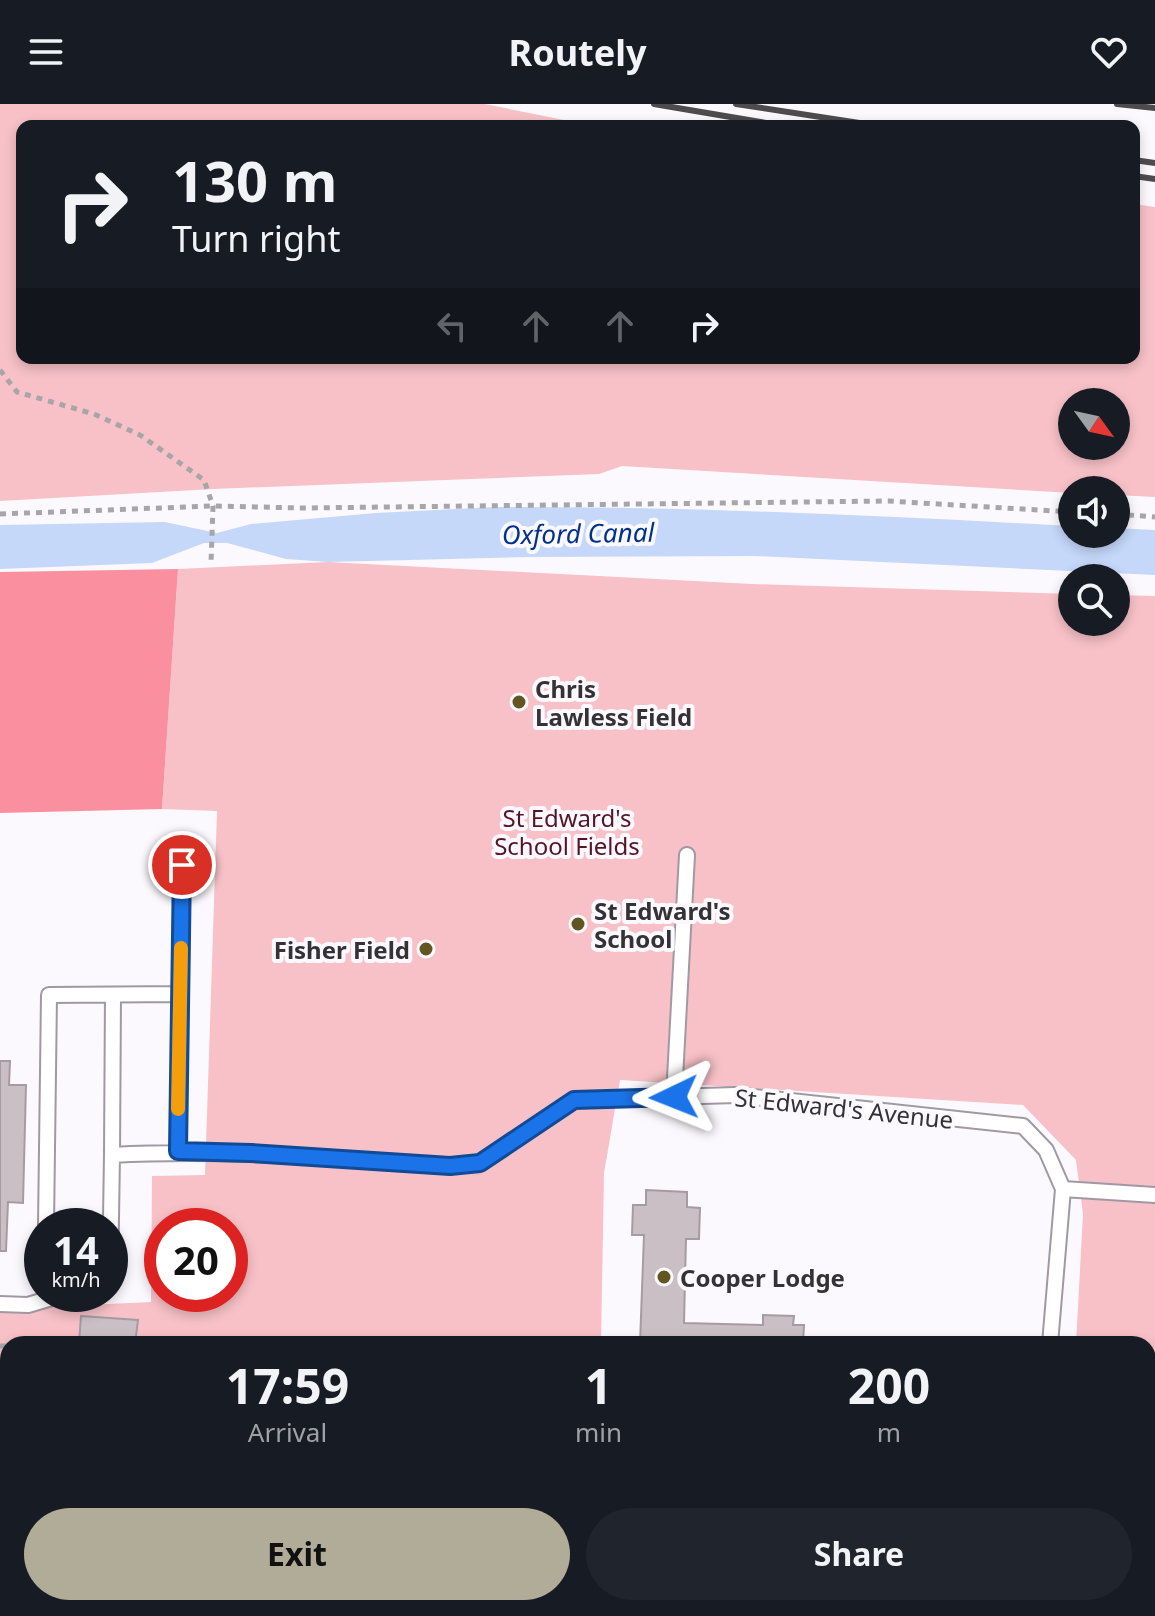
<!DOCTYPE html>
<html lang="en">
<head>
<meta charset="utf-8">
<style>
	:root { --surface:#171b24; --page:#20242c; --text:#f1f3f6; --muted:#9ea1a6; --accent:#b1ac97 }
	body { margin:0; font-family:"Noto Sans",sans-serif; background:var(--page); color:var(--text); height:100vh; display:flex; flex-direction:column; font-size:30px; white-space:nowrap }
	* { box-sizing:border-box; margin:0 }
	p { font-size:26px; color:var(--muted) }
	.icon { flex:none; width:44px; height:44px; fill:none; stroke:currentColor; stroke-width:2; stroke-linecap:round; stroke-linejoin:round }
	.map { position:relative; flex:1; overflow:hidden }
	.sheet { position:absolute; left:0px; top:1232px; width:1156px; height:280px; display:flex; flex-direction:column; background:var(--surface); border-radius:24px 24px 0 0; box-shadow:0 4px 12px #0003 }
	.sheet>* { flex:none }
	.guide { position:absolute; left:16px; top:16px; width:1124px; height:244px; border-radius:16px; box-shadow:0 4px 12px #0003; background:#171b24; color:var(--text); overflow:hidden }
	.needle { width:52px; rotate:123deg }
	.fabs { position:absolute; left:1058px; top:284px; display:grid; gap:16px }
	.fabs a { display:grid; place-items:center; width:72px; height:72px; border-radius:50%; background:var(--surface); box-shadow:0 4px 12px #0003; font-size:40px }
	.speed { position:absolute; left:24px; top:1104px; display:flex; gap:16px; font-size:40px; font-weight:700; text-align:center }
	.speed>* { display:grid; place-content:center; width:104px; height:104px; border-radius:50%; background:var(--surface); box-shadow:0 4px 12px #0003; line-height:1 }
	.speed small { font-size:20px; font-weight:400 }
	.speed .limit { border:12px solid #d22; background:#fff; color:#111 }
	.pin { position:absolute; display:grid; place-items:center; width:68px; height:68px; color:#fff; margin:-34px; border:4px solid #fff; border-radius:50%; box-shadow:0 2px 8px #0007 }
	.me { position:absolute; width:88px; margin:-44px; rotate:268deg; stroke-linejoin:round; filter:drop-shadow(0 0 6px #0008) }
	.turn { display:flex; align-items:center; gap:28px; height:168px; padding:0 24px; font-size:36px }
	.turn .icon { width:104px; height:104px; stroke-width:2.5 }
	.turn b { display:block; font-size:56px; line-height:68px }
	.lanes { display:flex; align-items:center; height:76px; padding:0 24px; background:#0003; justify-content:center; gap:40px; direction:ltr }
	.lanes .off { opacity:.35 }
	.eta { display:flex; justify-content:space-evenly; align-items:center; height:136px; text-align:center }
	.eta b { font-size:48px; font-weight:700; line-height:56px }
	.action { display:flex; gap:16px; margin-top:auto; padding:16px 24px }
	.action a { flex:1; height:92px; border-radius:48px; background:var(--accent); color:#111; font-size:32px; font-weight:700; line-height:92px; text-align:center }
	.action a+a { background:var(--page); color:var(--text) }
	header { display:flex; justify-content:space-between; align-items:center; height:104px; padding:0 24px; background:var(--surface); font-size:36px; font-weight:700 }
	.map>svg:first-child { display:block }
	.green { fill:#f7c1c7; fill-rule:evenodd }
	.forest { fill:#fa909f }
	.water { fill:#c5d8fa }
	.building { fill:#cbbfc6; stroke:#a79ba2; stroke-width:2 }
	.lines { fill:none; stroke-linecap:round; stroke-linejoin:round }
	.service-casing { stroke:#a099a2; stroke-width:18 }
	.path { stroke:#a8a5a9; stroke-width:5; stroke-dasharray:6 6; stroke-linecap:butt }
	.service { stroke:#fff; stroke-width:14 }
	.rail { stroke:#4e4b4f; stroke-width:6 }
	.route-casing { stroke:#114b97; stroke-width:20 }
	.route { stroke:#1a73e8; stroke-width:14 }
	.slow { stroke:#f59e0b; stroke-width:14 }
	.poi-dot { fill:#635522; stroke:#fcf9fe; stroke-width:3 }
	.labels { text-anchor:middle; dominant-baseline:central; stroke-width:8; stroke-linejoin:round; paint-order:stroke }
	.poi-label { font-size:24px; font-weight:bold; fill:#353236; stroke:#fcf9fe; text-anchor:start }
	.park-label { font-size:24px; fill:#561524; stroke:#fcf9fe }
	.street-label { font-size:24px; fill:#353236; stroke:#fcf9fe }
	.water-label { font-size:26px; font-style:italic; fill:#00318c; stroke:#fcf9fe }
</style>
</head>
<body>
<header><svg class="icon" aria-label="menu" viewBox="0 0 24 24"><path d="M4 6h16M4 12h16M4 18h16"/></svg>Routely<svg class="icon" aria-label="heart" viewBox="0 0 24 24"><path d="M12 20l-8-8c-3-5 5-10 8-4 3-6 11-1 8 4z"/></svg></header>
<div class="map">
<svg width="1155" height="1512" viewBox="0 0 1155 1512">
	<rect width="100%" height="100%" fill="#fcf9fe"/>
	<path class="green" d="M 0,0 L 485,0 L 594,22 L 22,22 L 22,254 L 1134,254 L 1134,100 L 1155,103 L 1155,393 L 1116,391 L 1116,386 L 1072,386 L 1072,389 L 622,362 L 599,370 L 213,385 L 0,397 ZM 1072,298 L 1116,298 L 1116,342 L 1072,342 Z
		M 328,458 L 752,480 L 1072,490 L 1072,518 L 1116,518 L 1116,491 L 1155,492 L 1155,1512 L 1063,1512 L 1064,1504 L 1148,1504 L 1148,1240 L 1076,1240 L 1083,1110 L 1076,1056 L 1023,1001 L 620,976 L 604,1069 L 601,1240 L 8,1240 L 8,1504 L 597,1504 L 597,1512 L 0,1512 L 0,1205 L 151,1198 L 152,1072 L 205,1071 L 217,707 L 162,705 L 178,465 ZM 162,1122 L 230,1122 L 230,1190 L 162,1190 Z"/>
	<path class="forest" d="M 178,465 L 162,705 L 0,709 L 0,468 Z"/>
	<path class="water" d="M 495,403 C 687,402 880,412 1072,422 L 1072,430 L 1116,430 L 1116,424 L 1155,426 L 1155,471 L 755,452 L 529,453 L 328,458 L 286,455 L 227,439 L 204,439 L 152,459 L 0,465 L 0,421 L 165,418 L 217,429 L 251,420 L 376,409 Z"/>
	<path class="building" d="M 0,957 L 10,957 L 9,981 L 26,981 L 23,1099 L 8,1098 L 6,1147 L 0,1147 Z
		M 646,1086 L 687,1088 L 687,1103 L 700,1104 L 699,1135 L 686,1135 L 684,1219 L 763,1221 L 763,1211 L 794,1212 L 793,1221 L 804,1221 L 803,1240 L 640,1240 L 644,1131 L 632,1131 L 633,1101 L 646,1101 Z
		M 81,1212 L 138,1216 L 135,1240 L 79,1240 Z
		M 622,1504 L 679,1504 L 679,1512 L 622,1512 Z
		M 891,1504 L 986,1504 L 986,1512 L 890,1512 Z"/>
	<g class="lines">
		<g class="service-casing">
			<path id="service" d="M 674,993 L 687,751
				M 178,1047 L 182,761
				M 112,1051 L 113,891
				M 1063,1085 L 1155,1091
				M 46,1122 L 49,891 L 180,890
				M 110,1177 L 112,1051 C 225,1045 337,1054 450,1062 L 480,1059 L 574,996 L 735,991 L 1023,1022 L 1046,1046 L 1063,1085 L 1050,1240
				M 0,1200 L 28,1201 L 65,1190
				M 1039,1512 L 1039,1504"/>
		</g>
		<path class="path" d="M 0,266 L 17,288 L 94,310 L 140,331 L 204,376 L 213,402 L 211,459
			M 0,410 L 213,402 L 304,404 L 888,397 L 1072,408
			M 1116,410 L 1155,413
			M 0,1242 L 8,1242"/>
		<use href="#service" class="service"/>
		<path class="rail" d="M 654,0 L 784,22
			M 736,0 L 879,22
			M 1117,0 L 1155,4
			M 1134,56 L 1155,59
			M 1134,72 L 1155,75"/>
	</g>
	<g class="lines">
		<g class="route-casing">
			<path id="route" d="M 182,761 L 178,1047 L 251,1049 L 450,1062 L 480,1059 L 574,996 L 674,993"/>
		</g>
		<use href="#route" class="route"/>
		<path class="slow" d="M 178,1005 L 181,844"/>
	</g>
	<g class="poi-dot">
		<circle cx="519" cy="598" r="8"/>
		<circle cx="578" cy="820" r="8"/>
		<circle cx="426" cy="845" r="8"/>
		<circle cx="664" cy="1173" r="8"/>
	</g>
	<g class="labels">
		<g class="poi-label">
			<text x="535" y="584">Chris<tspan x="535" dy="28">Lawless Field</tspan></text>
			<text x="594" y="806">St Edward's<tspan x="594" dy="28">School</tspan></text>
			<text x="410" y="845" text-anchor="end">Fisher Field</text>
			<text x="680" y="1173">Cooper Lodge</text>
		</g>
		<g class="park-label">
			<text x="567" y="713">St Edward's<tspan x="567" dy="28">School Fields</tspan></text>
		</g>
		<g class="street-label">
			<text transform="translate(844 1004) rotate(6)">St Edward's Avenue</text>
		</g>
		<g class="water-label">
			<text transform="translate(578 429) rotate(-1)">Oxford Canal</text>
		</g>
	</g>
</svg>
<div class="fabs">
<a><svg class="needle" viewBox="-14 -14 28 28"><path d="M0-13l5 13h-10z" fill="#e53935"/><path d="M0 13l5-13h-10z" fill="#9ea1a6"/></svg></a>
<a><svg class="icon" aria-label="sound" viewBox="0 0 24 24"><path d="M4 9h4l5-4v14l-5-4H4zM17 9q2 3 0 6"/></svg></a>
<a><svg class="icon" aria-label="search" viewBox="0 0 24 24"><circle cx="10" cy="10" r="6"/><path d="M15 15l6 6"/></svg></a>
</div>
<div class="speed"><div>14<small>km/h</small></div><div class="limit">20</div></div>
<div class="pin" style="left:182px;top:761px;background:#d93025"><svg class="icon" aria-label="arrive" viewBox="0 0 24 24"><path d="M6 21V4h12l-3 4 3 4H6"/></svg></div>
<svg class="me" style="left:674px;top:993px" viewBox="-20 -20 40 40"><path d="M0-17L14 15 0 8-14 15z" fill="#1a73e8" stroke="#fff" stroke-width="4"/></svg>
<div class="guide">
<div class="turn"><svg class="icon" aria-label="right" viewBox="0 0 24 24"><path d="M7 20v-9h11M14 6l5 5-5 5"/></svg><div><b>130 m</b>Turn right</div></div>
<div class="lanes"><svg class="icon off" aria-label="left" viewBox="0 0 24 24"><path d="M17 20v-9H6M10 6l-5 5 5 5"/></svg><svg class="icon off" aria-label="ahead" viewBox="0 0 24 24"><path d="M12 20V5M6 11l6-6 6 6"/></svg><svg class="icon off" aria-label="ahead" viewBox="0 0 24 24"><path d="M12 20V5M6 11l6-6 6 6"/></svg><svg class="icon" aria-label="right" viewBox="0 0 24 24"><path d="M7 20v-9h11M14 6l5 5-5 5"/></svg></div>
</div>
<section class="sheet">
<div class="eta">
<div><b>17:59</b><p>Arrival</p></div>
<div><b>1</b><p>min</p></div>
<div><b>200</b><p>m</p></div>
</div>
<div class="action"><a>Exit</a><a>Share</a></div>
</section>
</div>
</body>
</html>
